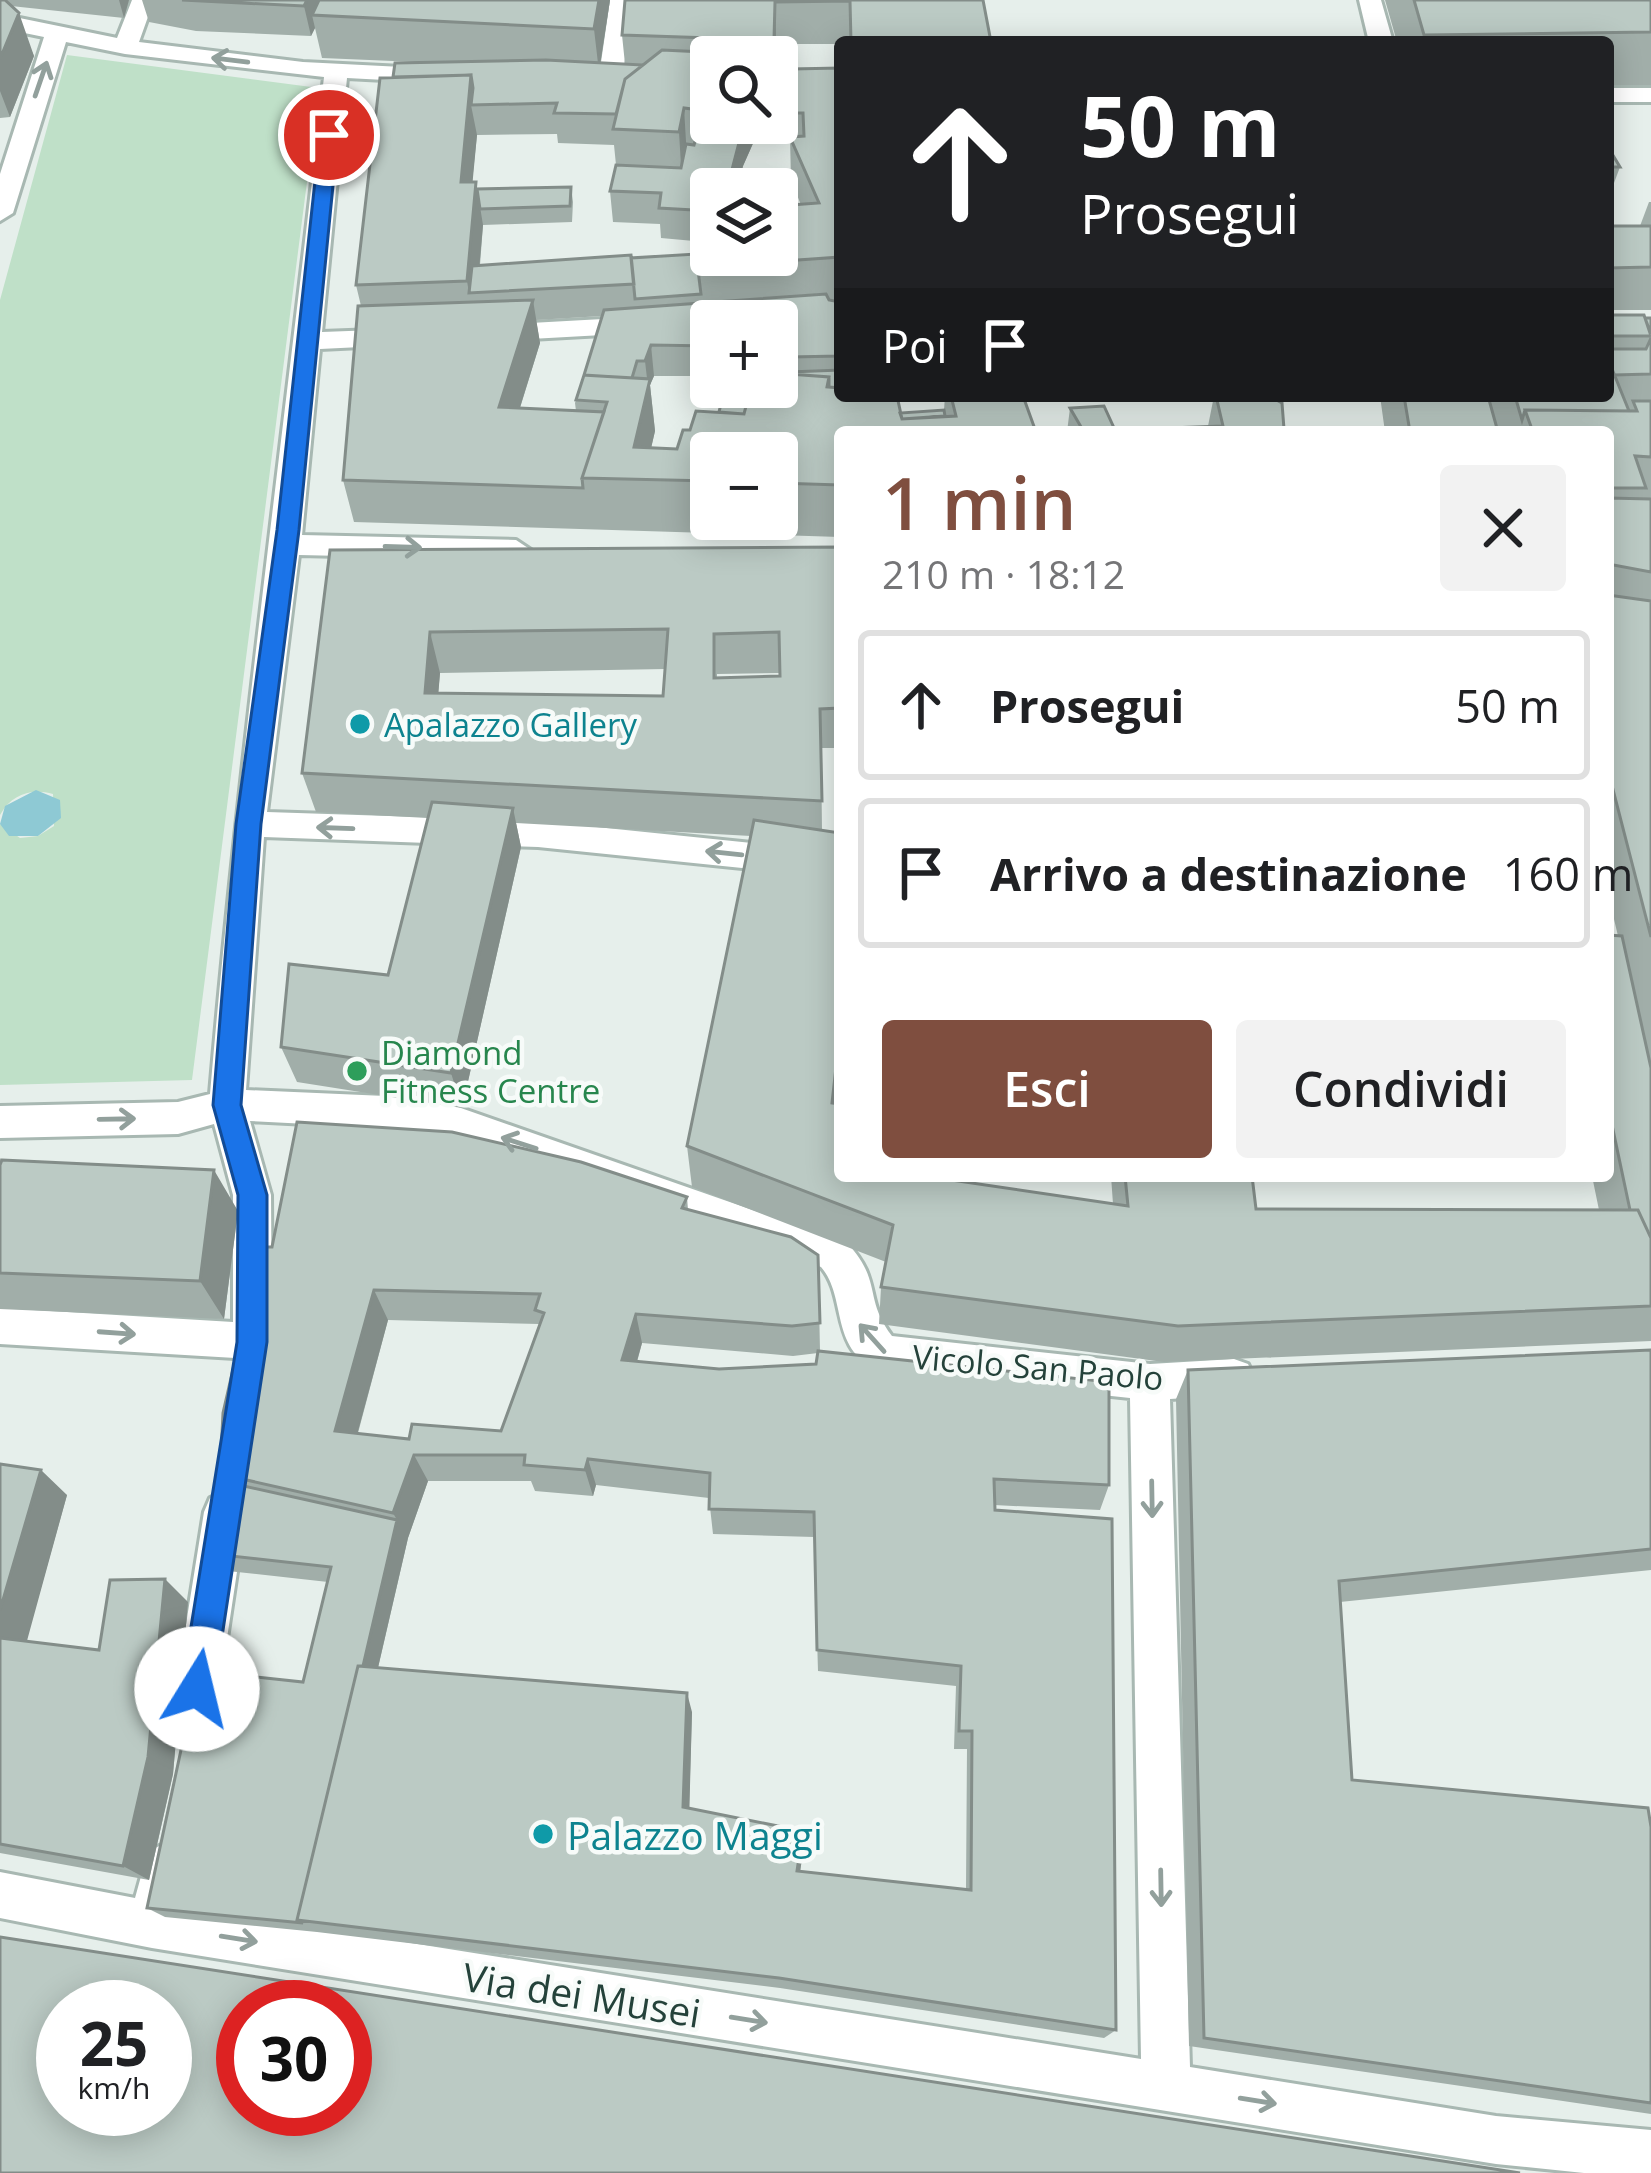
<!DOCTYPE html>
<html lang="it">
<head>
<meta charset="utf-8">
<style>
	:root { --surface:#fff; --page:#f2f2f2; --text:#202124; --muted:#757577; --line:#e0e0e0; --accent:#7f4e3f }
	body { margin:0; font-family:"Open Sans",sans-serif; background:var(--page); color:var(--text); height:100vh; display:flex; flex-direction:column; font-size:45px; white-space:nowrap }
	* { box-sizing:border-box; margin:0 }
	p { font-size:39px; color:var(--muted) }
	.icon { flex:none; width:66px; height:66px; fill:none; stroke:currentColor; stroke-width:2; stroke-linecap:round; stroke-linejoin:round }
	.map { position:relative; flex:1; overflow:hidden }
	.details { position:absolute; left:834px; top:426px; width:780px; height:756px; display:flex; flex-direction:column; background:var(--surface); border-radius:12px; box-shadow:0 6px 30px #0003 }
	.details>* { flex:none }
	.hud { position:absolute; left:834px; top:36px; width:780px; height:366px; border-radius:12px; box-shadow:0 6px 30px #0003; background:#202124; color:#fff; overflow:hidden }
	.fabs { position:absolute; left:690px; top:36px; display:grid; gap:24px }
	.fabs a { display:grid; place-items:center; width:108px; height:108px; border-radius:12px; background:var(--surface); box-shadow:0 6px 30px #0003; font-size:60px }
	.speed { position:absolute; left:36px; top:1980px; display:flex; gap:24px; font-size:60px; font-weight:700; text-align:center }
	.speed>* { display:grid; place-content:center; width:156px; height:156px; border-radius:50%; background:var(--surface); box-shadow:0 6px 30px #0003; line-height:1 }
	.speed small { font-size:30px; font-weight:400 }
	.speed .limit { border:18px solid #d22; background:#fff; color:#111 }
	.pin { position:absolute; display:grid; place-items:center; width:102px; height:102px; color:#fff; margin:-51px; border:6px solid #fff; border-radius:50%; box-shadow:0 3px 12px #0007 }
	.me { position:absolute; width:132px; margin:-66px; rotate:9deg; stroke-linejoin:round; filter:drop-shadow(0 0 9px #0008) }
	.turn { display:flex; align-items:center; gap:42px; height:252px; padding:0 48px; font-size:54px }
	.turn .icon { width:156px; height:156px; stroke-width:2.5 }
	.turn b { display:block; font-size:84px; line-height:102px }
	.then { display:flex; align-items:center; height:114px; padding:0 48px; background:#0003; gap:24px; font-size:45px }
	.round { display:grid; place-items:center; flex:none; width:126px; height:126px; border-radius:12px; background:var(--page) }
	.headline { display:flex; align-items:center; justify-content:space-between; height:204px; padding:0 48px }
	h1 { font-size:72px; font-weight:600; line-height:90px; color:var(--accent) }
	.primary-button { display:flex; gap:24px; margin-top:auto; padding:24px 48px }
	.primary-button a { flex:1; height:138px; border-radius:12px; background:var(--accent); color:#fff; font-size:48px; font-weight:600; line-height:138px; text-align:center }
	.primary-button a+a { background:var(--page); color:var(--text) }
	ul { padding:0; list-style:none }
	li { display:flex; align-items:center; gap:36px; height:150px; margin:0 24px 18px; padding:0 24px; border:6px solid var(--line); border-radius:12px }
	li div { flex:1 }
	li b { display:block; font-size:45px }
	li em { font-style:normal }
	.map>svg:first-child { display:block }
	.green { fill:#bfe0c8 }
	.water { fill:#8ec9d4 }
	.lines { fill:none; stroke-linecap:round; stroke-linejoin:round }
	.minor-casing { stroke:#a8b8b2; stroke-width:6 }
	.minor { fill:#fff; fill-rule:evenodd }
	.wall { fill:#a1aea9; fill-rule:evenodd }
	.shaded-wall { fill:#838d89 }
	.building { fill:#bbcac4; stroke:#838d89; stroke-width:3; fill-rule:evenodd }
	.oneway { stroke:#92a09c }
	.route { fill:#1a73e8; stroke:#114b97; stroke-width:3 }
	.culture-dot { fill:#0f9aa8; stroke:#f7fbf9; stroke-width:4.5 }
	.leisure-dot { fill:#2e9e5b; stroke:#f7fbf9; stroke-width:4.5 }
	.labels { text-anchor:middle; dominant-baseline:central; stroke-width:9; stroke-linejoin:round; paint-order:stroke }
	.culture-label { font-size:33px; fill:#0d838f; stroke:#f7fbf9; text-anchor:start }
	.leisure-label { font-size:33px; fill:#27864d; stroke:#f7fbf9; text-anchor:start }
	.street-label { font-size:33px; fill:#24423a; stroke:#f7fbf9 }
	.near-culture-label { font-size:39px; fill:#0d838f; stroke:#f7fbf9; text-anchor:start }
	.near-street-label { font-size:39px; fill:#24423a; stroke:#f7fbf9 }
</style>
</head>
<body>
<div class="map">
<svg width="1651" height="2173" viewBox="0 0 1651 2173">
	<rect width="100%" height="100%" fill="#e6efeb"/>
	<path class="green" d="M 67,55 L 319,88 L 192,1080 L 0,1085 L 0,824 L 20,838 L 38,836 L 54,826 L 53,794 C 31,788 12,794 0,815 L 0,300 Z"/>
	<path class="water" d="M 36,790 L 60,800 L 61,818 L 38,836 L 9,836 L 0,824 L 5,806 Z"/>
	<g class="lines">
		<g class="minor-casing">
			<path id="minor" d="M 132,0 L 154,0 L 139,42 L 303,62 L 442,69 L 454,76 L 442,83 L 347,78 L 322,332 L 402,329 L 415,337 L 402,345 L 320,349 L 302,535 L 516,540 L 531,550 L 516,560 L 299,555 L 267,812 L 538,821 L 840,852 L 840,878 L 538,847 L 264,837 L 246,1090 L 385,1096 L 458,1107 L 847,1243 C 883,1281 863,1298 892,1336 L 1150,1364 L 1234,1359 L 1248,1364 L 1254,1377 L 1248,1390 L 1234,1395 L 1170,1399 L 1190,2067 L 1496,2116 L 1651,2130 L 1651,2173 L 1584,2173 L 1496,2164 L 152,1948 L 0,1918 L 0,1872 L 135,1898 L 148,1851 L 164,1844 L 180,1851 L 187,1867 L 179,1906 L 1141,2059 L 1130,1398 L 881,1371 C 828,1351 848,1298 821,1267 L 458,1139 L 385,1128 L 250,1121 L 271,1195 L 272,1341 L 266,1354 L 252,1359 L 0,1344 L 0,1308 L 233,1322 L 233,1195 L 214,1124 L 178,1134 L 0,1138 L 0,1106 L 178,1102 L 210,1094 C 239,754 286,416 324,77 L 125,54 L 66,42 L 13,213 L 0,221 L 0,174 L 44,37 L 0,28 L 0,14 L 117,38 Z
				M 610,0 L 632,0 L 622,83 L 610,90 L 598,83 Z
				M 1359,0 L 1381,0 L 1393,42 L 1369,42 Z
				M 777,83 L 840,85 L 840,99 L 777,97 Z
				M 1608,88 L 1651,88 L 1651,102 L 1608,102 Z
				M 711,313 L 724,321 L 711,321 L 711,329 L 493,341 L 480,333 L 493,325 Z
				M 225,1492 L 240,1498 L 246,1512 L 215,1718 L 208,1733 L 193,1740 L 178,1733 L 171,1718 L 204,1512 L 210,1498 Z"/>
		</g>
		<use href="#minor" class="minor"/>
	</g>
	<path class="wall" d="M 0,0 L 129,0 L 124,18 L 11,6 L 34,56 L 10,117 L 0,118 Z
		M 142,0 L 610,0 L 600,63 L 625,64 L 622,35 L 625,0 L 1008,0 L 983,0 L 991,42 L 840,42 L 840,44 L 776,44 L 776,57 L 711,57 L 711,123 L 762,123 L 743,166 L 737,189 L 711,189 L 711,255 L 801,205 L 791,180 L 790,137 L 793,137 L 791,69 L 840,68 L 840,300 L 832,301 L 840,302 L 840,396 L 900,413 L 944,410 L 945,396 L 1023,396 L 1036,432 L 840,432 L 840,537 L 354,522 L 343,480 L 361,306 L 356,285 L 393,77 L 417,62 L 322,58 L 315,28 L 311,36 L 196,31 L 149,22 ZM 557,134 L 558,143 L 614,145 L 616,165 L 610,191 L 613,222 L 660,224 L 661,238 L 694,241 L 695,254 L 480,265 L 483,225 L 572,222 L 573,202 L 571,187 L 477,189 L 476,182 L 472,182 L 477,135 ZM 602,316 L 575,403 L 576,411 L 520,408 L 540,343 L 536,320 ZM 711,321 L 777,387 L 721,387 L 722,400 L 719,412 L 690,430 L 677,449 L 651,448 L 655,431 L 650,385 L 654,376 L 711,376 ZM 711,453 L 777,453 L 777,519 L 711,519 Z
		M 1385,0 L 1651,0 L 1651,85 L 1608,85 L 1608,42 L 1397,42 Z
		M 1608,147 L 1620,167 L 1608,199 Z
		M 1649,202 L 1651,202 L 1651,310 L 1608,310 L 1608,226 L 1640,226 Z
		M 1608,315 L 1651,318 L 1651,1341 L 1164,1362 L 879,1324 L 881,1287 L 886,1262 L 692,1187 L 687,1146 L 751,836 L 516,823 L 521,847 L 462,1108 L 297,1082 L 281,1047 L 388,975 L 428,818 L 316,812 L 302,773 L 330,550 L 840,547 L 840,748 L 821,748 L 822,830 L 840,833 L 840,1070 L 836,1104 L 840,1176 L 1113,1204 L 1111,1176 L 1252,1176 L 1256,1209 L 1599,1210 L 1592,1176 L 1608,1176 L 1608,935 L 1618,936 L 1608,894 L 1608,432 L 1385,432 L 1380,396 L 1608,396 ZM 665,669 L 663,696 L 438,694 L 440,673 ZM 780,673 L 780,676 L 717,678 L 717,674 Z
		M 1214,396 L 1269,396 L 1284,429 L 1318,432 L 1067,432 L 1070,408 L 1115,430 L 1208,426 Z
		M 0,1158 L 2,1160 L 238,1211 L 224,1319 L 0,1309 Z
		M 687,1197 L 688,1210 L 818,1255 L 820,1351 L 1109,1485 L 1100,1510 L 994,1505 L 1116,2030 L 1104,2038 L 780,1988 L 317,1932 L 165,1917 L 147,1908 L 303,1682 L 328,1582 L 228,1571 L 213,1554 L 226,1482 L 220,1474 L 272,1247 ZM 388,1320 L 539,1324 L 501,1431 L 409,1439 L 358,1433 ZM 642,1343 L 793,1356 L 818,1353 L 816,1364 L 719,1369 L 637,1362 ZM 428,1481 L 531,1481 L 535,1491 L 593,1496 L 596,1485 L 709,1498 L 713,1534 L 814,1537 L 818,1671 L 956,1686 L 954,1749 L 967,1749 L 966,1889 L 800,1871 L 804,1846 L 689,1808 L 692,1712 L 378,1668 L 408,1538 Z
		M 1651,1350 L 1651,1570 L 1340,1602 L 1352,1780 L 1651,1827 L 1651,2114 L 1189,2046 L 1176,1399 L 1188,1370 Z
		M 0,1464 L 67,1495 L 26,1641 L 99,1650 L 188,1602 L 173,1774 L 149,1880 L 0,1853 Z"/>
	<path class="shaded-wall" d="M 119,0 L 129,0 L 124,18 Z
		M 307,0 L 328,0 L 312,15 L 315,28 L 311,36 L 304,6 Z
		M 599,0 L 610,0 L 599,72 L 594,29 Z
		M 775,2 L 776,44 L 774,57 L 774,40 Z
		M 19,13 L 34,56 L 10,117 L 0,91 L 0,59 Z
		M 471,75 L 476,105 L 471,105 L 477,135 L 470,209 L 461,182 Z
		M 711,93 L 711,123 L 727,123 L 711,169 L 707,103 Z
		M 693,102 L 697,169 L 696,175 L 692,109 Z
		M 684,108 L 688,175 L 683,199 L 679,132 Z
		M 747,123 L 762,123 L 743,166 L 737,189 L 727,189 L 741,135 Z
		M 476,182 L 483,225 L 477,293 L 469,293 L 467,281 Z
		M 533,300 L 540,343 L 507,449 L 499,407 Z
		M 651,345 L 654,376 L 650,385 L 655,431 L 644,479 L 634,447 L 648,387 L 645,361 Z
		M 430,632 L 440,673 L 435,734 L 425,693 Z
		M 513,808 L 521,847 L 462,1108 L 451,1073 Z
		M 840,1032 L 840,1070 L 832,1145 L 832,1103 Z
		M 214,1170 L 238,1211 L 224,1319 L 200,1281 Z
		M 374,1290 L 388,1320 L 351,1457 L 335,1431 Z
		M 636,1314 L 642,1343 L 629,1389 L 622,1360 Z
		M 414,1455 L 428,1481 L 408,1538 L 319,1922 L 303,1920 L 397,1520 L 393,1513 Z
		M 588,1459 L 596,1485 L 593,1496 L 585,1470 Z
		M 41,1470 L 67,1495 L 22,1659 L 0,1643 L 0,1610 Z
		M 165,1579 L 188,1602 L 173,1774 L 149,1880 L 123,1866 Z
		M 687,1693 L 692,1712 L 689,1823 L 683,1807 Z
		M 803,1831 L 804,1846 L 798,1885 L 797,1871 Z"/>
	<path class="building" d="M 0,0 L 5,0 L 19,13 L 0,59 Z
		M 182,0 L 307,0 L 304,6 Z
		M 319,0 L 599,0 L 594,29 L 312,15 Z
		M 625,0 L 983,0 L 991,42 L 851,42 L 850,1 L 775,2 L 774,40 L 622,35 Z
		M 1414,0 L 1651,0 L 1651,32 L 1424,35 Z
		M 662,50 L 725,53 L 724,57 L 711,57 L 711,93 L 707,103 L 693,102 L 692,109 L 684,108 L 679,132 L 613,129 L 625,79 Z
		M 546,60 L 643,65 L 625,79 L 616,114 L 554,113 L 557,103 L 471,105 L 473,88 L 471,75 L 393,77 L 395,63 Z
		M 840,68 L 840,257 L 699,267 L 692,212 L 711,211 L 711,255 L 777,255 L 777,206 L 819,203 L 790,137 L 804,136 L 803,113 L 793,113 L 791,69 Z
		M 471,75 L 461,182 L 476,182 L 467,281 L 356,285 L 380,78 Z
		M 715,123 L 747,123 L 741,135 L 727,189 L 711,189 L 711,211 L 659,208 L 661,193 L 610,191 L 616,165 L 681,168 L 686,144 L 694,145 L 696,138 L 709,139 Z
		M 1608,147 L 1620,167 L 1608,167 Z
		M 571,187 L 570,206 L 480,209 L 477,189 Z
		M 1608,226 L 1651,226 L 1651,267 L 1608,268 Z
		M 696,254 L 701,294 L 635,299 L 631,258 Z
		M 631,255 L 634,284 L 469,293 L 472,266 Z
		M 826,294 L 829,300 L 840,302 L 840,356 L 790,357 L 787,374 L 777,373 L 777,321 L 711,321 L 711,346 L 651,345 L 645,361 L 637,361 L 632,378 L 584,375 L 604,310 Z
		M 533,300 L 499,407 L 604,412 L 582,478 L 583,488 L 343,480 L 358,306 Z
		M 1608,315 L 1644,315 L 1651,336 L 1608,336 Z
		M 1645,318 L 1651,318 L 1651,334 Z
		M 1651,338 L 1651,374 L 1614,375 L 1608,359 L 1608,349 L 1646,349 Z
		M 1608,359 L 1629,411 L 1525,410 L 1522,420 L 1515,396 L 1608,396 Z
		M 840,370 L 840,388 L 829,387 L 829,377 L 790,374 L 790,372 Z
		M 777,373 L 829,377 L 827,387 L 840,388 L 840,396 L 897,396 L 902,419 L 956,416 L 951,396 L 1023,396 L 1036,432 L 840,432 L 840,485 L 777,483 L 777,453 L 711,453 L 711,481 L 582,478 L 607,402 L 576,400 L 584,375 L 650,379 L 634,447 L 677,449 L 683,430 L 690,430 L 696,411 L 744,414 L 751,387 L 777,387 Z
		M 1216,396 L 1269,396 L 1282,403 L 1284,429 L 1318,432 L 1084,432 L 1070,408 L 1104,406 L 1115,430 L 1223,426 Z
		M 1404,396 L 1488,396 L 1498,432 L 1410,432 Z
		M 722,400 L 747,402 L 744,414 L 719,412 Z
		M 1633,401 L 1651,401 L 1651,457 L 1635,456 L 1646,488 L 1608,488 L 1608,432 L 1533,432 L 1525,410 L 1637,411 Z
		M 944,410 L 945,416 L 902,419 L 900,413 Z
		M 1608,498 L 1651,499 L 1651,572 L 1608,564 Z
		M 840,547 L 840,708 L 820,709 L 822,801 L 302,773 L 330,550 ZM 668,629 L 663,696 L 425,693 L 430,632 ZM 779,632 L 780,676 L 714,678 L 714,634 Z
		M 1608,595 L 1651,601 L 1651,937 L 1608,770 Z
		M 432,802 L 513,808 L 451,1073 L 281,1047 L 289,964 L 388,975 Z
		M 754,820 L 840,833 L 840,1032 L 832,1103 L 840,1104 L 840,1176 L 924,1176 L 1128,1206 L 1125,1176 L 1252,1176 L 1256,1209 L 1638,1210 L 1651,1238 L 1651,1306 L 1178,1326 L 881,1287 L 893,1225 L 687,1146 Z
		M 1608,935 L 1622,936 L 1651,1068 L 1651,1238 L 1638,1210 L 1630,1210 L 1608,1106 Z
		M 297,1122 L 452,1132 L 581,1162 L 687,1197 L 682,1208 L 791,1237 L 818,1255 L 820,1323 L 792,1326 L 636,1314 L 622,1360 L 719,1369 L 816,1364 L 818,1351 L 1109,1382 L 1109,1485 L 994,1479 L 995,1510 L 1112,1519 L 1116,2030 L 779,1978 L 297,1920 L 358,1666 L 687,1693 L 683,1807 L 803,1831 L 797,1871 L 971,1890 L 972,1731 L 959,1731 L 961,1666 L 817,1650 L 814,1512 L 709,1509 L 710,1473 L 588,1459 L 585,1470 L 524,1465 L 525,1455 L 414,1455 L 393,1513 L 220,1474 L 223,1413 L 261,1247 L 272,1247 ZM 374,1290 L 540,1294 L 535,1310 L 544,1313 L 501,1431 L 412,1424 L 409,1439 L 335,1431 Z
		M 2,1160 L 214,1170 L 200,1281 L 0,1273 L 0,1165 Z
		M 1651,1350 L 1651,1549 L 1339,1581 L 1352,1780 L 1648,1808 L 1651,1827 L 1651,2103 L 1204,2038 L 1188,1370 Z
		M 0,1464 L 41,1470 L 0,1610 Z
		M 226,1482 L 397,1520 L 363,1666 L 358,1666 L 297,1920 L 303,1923 L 147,1908 L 198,1671 L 303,1682 L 331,1567 L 213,1554 Z
		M 165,1579 L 148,1757 L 123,1866 L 0,1844 L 0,1638 L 99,1650 L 110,1580 Z
		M 0,1937 L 1520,2173 L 0,2173 ZM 63,2007 L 165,2007 L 165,2109 L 63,2109 ZM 243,2007 L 345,2007 L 345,2109 L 243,2109 Z"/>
	<defs><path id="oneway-shaft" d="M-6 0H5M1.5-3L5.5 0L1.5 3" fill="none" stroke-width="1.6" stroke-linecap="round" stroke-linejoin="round" transform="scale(3)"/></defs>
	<g class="oneway">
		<use href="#oneway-shaft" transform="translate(230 60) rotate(-173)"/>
		<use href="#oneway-shaft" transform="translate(41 79) rotate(-71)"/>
		<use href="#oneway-shaft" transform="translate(403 547) rotate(2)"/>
		<use href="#oneway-shaft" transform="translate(335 828) rotate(-178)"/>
		<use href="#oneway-shaft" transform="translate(724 853) rotate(-174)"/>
		<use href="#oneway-shaft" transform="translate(117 1119) rotate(-1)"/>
		<use href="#oneway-shaft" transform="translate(519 1143) rotate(-162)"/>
		<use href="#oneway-shaft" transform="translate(117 1333) rotate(4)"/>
		<use href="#oneway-shaft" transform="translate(872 1338) rotate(-132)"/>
		<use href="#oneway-shaft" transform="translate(1152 1499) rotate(89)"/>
		<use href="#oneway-shaft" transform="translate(1161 1888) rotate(89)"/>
		<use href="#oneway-shaft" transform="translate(239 1939) rotate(9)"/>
		<use href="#oneway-shaft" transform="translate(749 2020) rotate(9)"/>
		<use href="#oneway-shaft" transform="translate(1258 2101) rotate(9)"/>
	</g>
	<path class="route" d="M 329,129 L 338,135 L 299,530 L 261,824 L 241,1105 L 267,1195 L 267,1342 L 214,1689 L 209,1701 L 197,1705 L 185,1701 L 181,1689 L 237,1342 L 238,1195 L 213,1105 L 236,824 L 277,530 L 320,135 Z"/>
	<g class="culture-dot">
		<circle cx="360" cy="724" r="12"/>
		<circle cx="543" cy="1834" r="12"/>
	</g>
	<circle class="leisure-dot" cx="357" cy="1071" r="12"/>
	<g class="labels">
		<g class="culture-label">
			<text x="384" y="724">Apalazzo Gallery</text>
		</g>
		<g class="leisure-label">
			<text x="381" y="1052">Diamond<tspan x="381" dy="38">Fitness Centre</tspan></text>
		</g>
		<g class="street-label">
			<text transform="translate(1038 1367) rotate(5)">Vicolo San Paolo</text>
		</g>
		<g class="near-culture-label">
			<text x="567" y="1834">Palazzo Maggi</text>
		</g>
		<g class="near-street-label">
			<text transform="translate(582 1994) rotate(9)">Via dei Musei</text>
		</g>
	</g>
</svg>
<div class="fabs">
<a><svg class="icon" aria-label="search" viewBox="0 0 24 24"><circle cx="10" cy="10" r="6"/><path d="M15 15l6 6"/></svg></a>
<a><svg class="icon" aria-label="layers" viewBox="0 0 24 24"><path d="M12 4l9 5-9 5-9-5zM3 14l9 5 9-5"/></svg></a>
<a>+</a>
<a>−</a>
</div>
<div class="speed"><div>25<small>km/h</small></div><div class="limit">30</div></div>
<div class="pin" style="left:329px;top:135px;background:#d93025"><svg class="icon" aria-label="arrive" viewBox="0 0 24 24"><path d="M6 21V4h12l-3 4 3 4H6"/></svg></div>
<svg class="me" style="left:197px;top:1689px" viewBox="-20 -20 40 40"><circle r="19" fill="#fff"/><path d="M0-13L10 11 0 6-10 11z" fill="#1a73e8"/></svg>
<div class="hud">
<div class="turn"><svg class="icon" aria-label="ahead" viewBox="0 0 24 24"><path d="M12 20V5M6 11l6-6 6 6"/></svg><div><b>50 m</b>Prosegui</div></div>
<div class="then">Poi<svg class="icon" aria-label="arrive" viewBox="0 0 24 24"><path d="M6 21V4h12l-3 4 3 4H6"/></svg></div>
</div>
<section class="details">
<div class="headline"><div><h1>1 min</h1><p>210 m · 18:12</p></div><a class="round"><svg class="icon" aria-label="close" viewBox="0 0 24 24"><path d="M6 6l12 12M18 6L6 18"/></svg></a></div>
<ul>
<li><svg class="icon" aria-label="ahead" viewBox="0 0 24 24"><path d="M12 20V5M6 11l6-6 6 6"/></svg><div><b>Prosegui</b></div><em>50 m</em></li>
<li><svg class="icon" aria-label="arrive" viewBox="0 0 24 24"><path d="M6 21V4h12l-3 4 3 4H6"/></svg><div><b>Arrivo a destinazione</b></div><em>160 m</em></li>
</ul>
<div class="primary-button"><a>Esci</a><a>Condividi</a></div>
</section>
</div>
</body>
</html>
